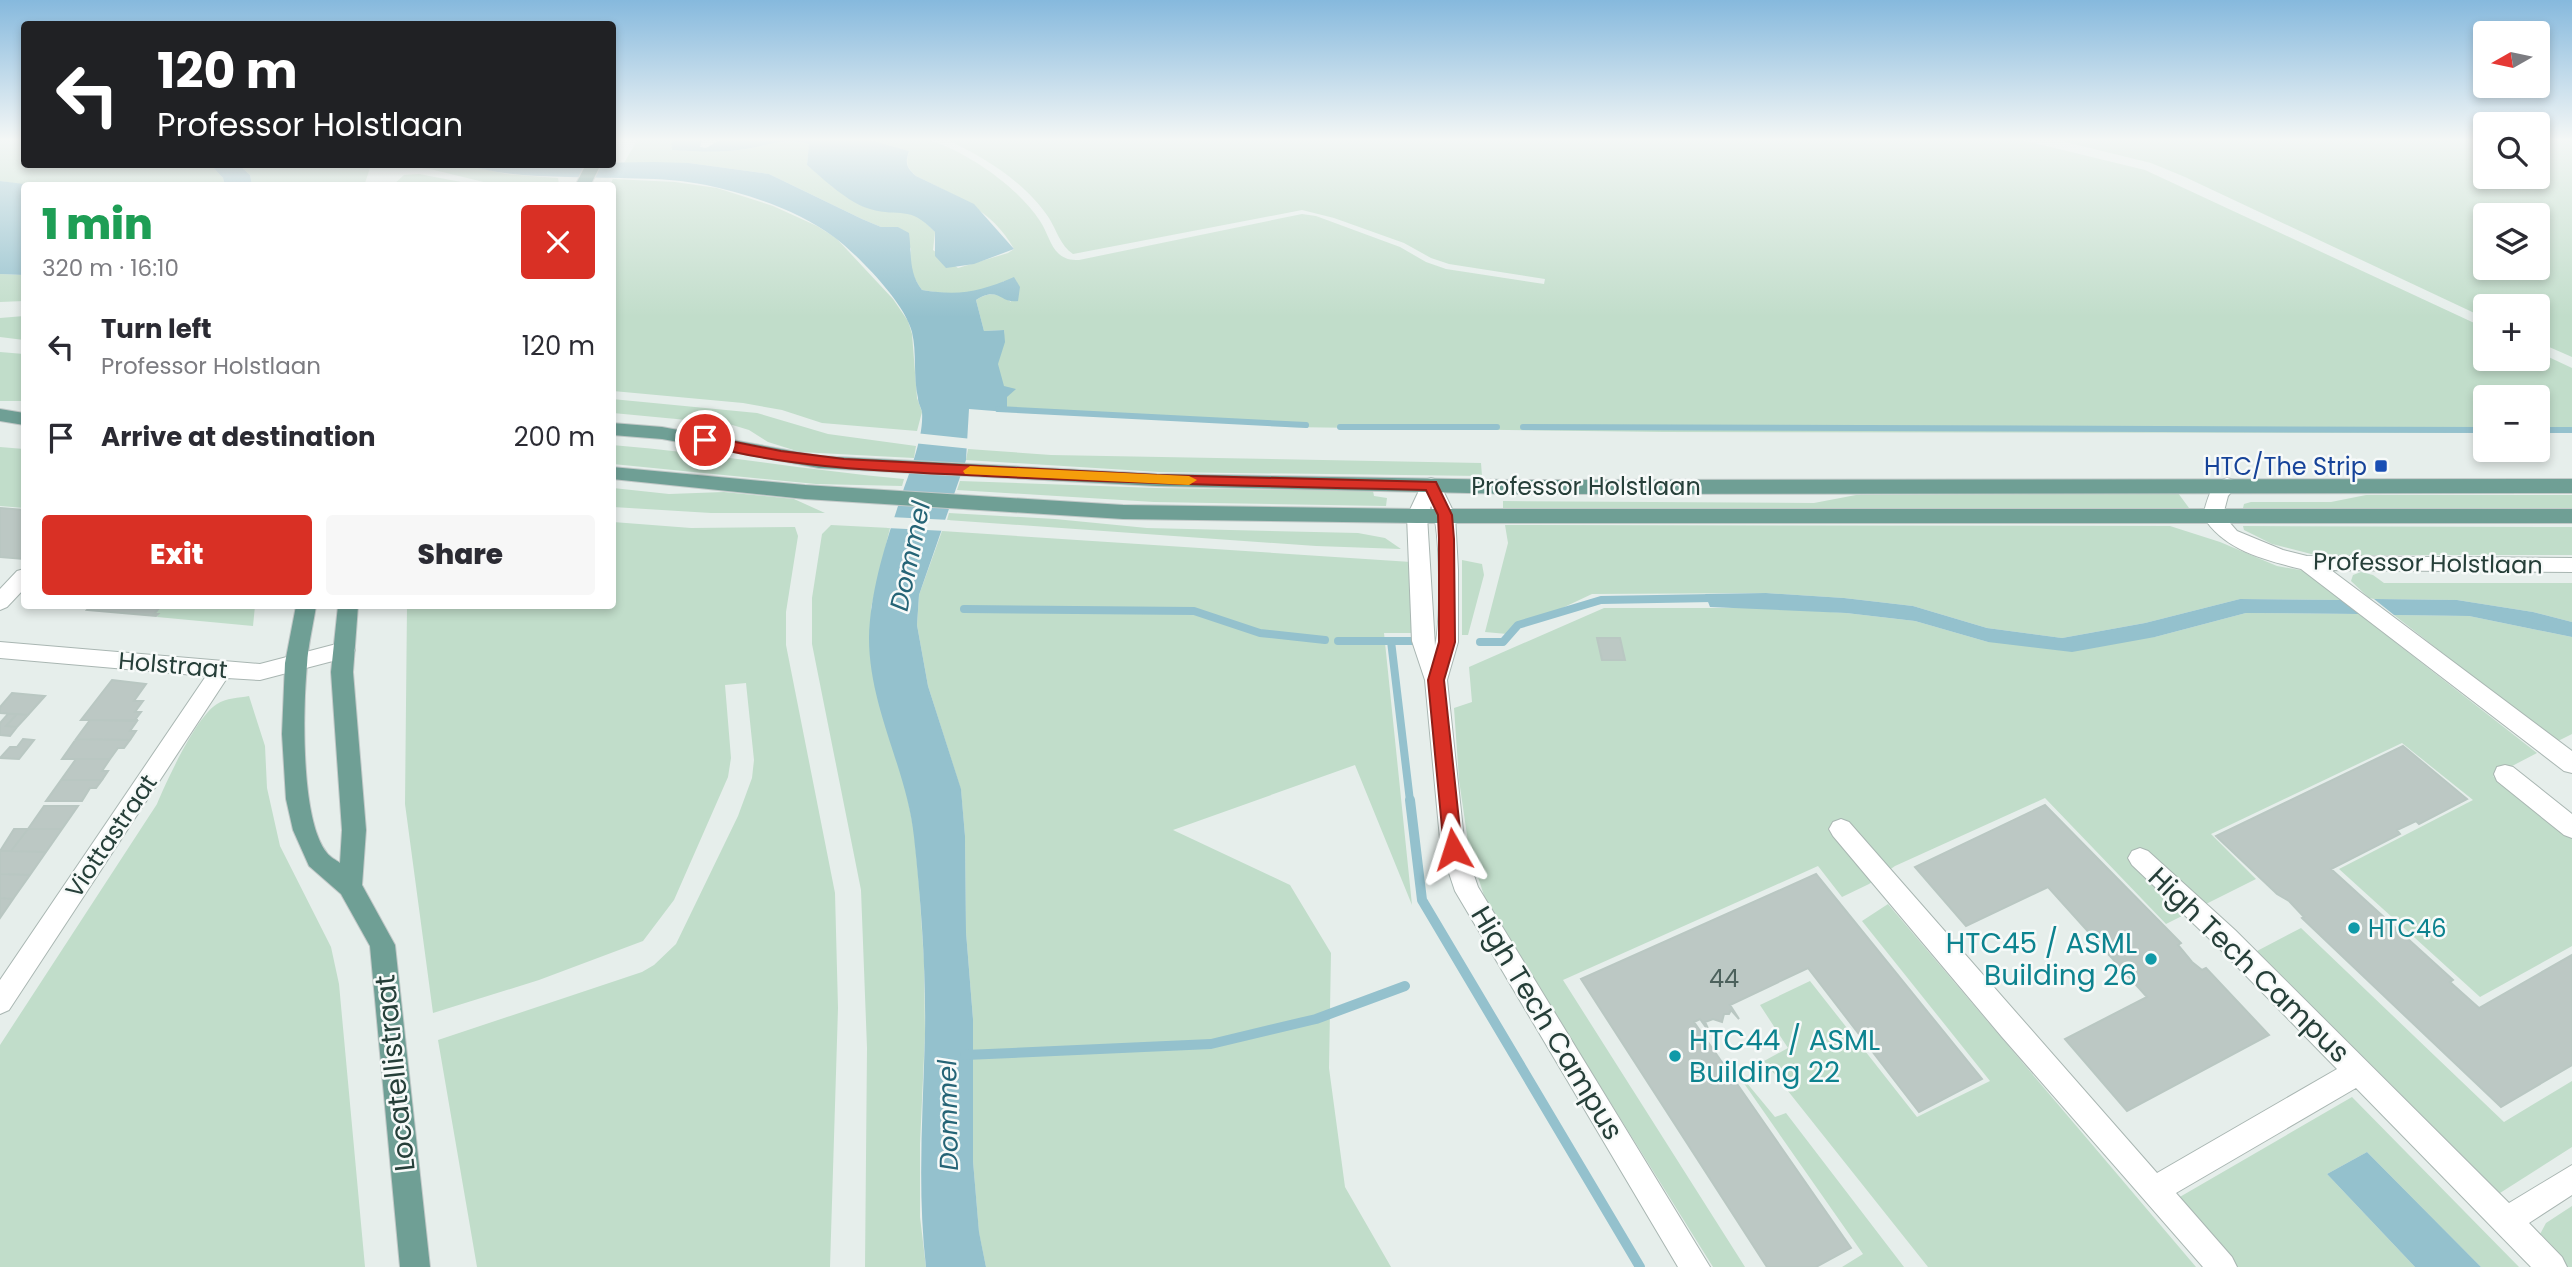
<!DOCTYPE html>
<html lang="en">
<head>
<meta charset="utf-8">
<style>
	:root { --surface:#fff; --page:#f7f7f7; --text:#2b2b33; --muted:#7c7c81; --accent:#d93025 }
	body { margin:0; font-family:Poppins,sans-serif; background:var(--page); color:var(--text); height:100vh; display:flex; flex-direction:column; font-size:26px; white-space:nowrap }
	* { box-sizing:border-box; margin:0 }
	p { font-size:23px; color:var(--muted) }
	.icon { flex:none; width:38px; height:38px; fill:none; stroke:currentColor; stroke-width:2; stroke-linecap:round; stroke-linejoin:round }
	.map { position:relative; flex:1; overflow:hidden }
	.panel { position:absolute; left:21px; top:182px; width:595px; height:427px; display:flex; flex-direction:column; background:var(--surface); border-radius:7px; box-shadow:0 4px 10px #0003 }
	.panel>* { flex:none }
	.banner { position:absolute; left:21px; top:21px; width:595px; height:147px; border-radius:7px; box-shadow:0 4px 10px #0003; background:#202124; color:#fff; overflow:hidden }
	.needle { width:46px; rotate:261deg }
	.fabs { position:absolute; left:2473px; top:21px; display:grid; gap:14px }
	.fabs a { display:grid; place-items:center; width:77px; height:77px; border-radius:7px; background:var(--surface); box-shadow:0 4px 10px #0003; font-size:35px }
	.pin { position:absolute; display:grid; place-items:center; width:60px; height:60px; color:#fff; margin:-30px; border:4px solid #fff; border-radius:50%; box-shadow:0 2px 7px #0007 }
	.me { position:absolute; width:77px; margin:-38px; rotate:354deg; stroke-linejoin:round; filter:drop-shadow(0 0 5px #0008) }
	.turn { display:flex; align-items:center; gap:24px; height:147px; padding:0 21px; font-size:32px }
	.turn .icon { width:91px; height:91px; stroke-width:2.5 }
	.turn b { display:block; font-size:49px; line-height:60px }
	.round { display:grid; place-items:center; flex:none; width:74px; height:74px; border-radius:7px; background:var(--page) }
	.summary { display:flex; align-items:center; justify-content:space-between; height:119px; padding:0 21px }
	h1 { font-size:42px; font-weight:800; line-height:52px; color:#1e9e55 }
	.primary-button { display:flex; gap:14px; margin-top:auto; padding:14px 21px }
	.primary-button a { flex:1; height:80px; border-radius:7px; background:var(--accent); color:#fff; font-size:28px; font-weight:800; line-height:80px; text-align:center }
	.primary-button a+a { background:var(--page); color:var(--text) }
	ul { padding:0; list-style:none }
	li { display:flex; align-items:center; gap:21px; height:91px; padding:0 21px }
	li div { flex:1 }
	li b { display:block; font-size:26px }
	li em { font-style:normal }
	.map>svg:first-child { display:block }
	.green { fill:#c1ddca; fill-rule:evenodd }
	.water { fill:#94c1cd }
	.pier { fill:#e6eeeb }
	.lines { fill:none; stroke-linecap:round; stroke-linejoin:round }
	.stream-far2 { stroke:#94c1cd; stroke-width:6 }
	.stream-far1 { stroke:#94c1cd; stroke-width:8 }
	.stream { stroke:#94c1cd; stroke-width:10 }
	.building { fill:#bcc8c4; stroke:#b9c7c2; stroke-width:2 }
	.minor-casing { stroke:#a9b6b2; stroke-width:2 }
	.major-casing { stroke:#c2c9c8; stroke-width:2 }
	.minor { fill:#fff; fill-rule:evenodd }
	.major { fill:#6f9f95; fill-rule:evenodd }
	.route { fill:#d93025; stroke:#8d1f18; stroke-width:2 }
	.slow { fill:#f59e0b }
	.transit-dot { fill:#1a4fb4; stroke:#f7faf9; stroke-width:2.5 }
	.culture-dot { fill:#0f9aa8; stroke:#f7faf9; stroke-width:2.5 }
	.labels { text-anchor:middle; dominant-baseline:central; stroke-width:5; stroke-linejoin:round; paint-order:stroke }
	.transit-label { font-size:24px; fill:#164399; stroke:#f7faf9; text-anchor:end }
	.street-label { font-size:24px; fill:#263f39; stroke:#f7faf9 }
	.culture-label { font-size:24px; fill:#0d838f; stroke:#f7faf9; text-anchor:start }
	.near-number-label { font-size:24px; fill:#4c615c }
	.water-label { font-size:26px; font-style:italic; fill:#256476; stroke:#f7faf9 }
	.near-culture-label { font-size:28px; fill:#0d838f; stroke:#f7faf9; text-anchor:end }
	.near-street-label { font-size:28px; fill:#263f39; stroke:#f7faf9 }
</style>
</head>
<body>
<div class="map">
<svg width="2572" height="1267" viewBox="0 0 2572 1267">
	<rect width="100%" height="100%" fill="#e6eeeb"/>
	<path class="green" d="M 0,139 L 24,139 L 24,164 L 211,165 L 223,178 L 225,185 L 32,186 L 0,181 Z
		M 638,139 L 675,139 L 671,144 L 672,150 C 694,150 717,153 738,150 C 764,148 783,136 809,144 L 807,165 C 831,186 857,201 887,211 C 893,212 898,211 904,212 C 917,213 926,223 935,232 L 933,250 L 958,268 L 1008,253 L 1014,249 C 993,210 954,195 916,176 C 906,167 906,163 909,151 L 867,139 C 886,139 914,134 932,141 C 969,153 1019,188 1040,221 C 1047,231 1050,246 1059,254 C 1065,259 1070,260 1079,260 L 1302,214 L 1316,216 L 1400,247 L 1426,262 L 1446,269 L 1544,284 L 1545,279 L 1449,264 L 1431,258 L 1404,243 L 1334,218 L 1302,210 L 1073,254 C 1060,245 1057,231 1049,218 C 1025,182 983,156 945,139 L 2018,139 L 2145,170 L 2485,328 L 2485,359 L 2538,359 L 2538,352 L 2572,368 L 2572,432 L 2538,433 L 2538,397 L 2485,397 L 2485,433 L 1663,432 L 1287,427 L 1277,424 L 1007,412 C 1007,395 997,374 998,363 C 999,351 1005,342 1004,330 L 984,331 L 976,300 C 989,291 999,293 1011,302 L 1004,281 C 983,298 947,294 922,290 C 913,278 908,264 911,249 L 898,227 L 881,227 L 862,219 L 769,174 L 689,163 L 624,163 Z
		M 2053,139 L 2485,139 L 2485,177 L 2538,177 L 2538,139 L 2572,139 L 2572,357 L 2538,342 L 2538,306 L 2485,306 L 2485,318 L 2185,177 L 2151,163 ZM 2485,215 L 2538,215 L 2538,268 L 2485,268 Z
		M 239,165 L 371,165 L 364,186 L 252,185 L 250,175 Z
		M 396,165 L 467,165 L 506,174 L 558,178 L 559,185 L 496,185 L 430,169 Z
		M 419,174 L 477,185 L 393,185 L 404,175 Z
		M 613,179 L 675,182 L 717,188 L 773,206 L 817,226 L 836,238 L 893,299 L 908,321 L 912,334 L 917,398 L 922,412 L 917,431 L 822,423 L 782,410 L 743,403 L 613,391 L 612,229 L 616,224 L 613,222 L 612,186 L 609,186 Z
		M 0,274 L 24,275 L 24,301 L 0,302 Z
		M 24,316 L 24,340 L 0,337 L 0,318 Z
		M 0,352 L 24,354 L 24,401 L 0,401 Z
		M 612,399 L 757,413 L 828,434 L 916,446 L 914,458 L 800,452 L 768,442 L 749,430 L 729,424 L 613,413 Z
		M 612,445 C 710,453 806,470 904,479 L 902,486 L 816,484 L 613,464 Z
		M 0,447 L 24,449 L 24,508 L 0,506 Z
		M 968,449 L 1051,455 L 1481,463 L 1482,476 L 1159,472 L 966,460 Z
		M 960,481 L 1156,488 L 1373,491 L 1374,496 L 1387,498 L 1386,506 L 1154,502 L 957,490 Z
		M 613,488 L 669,494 L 724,492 L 794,499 L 825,513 L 711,513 L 613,507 Z
		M 2178,493 L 2189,508 L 1503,508 L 1503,501 L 1814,503 L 1856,495 Z
		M 2366,495 L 2572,495 L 2572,508 L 2243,508 L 2244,504 L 2251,502 L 2331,502 Z
		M 949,513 L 1055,519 L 1147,528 L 1358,533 L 1385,538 L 1401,549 L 1316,546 L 947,520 Z
		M 613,522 L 691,528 L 795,527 L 798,536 L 786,612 L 786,645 L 835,893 L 838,1008 L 830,1267 L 477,1267 L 438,1040 L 642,972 L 654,965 L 676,944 L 738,816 L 752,778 L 754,760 L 746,683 L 725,685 L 731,758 L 728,777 L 674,900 L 643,941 L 539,980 L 433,1013 L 405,804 L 407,606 L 612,606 Z
		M 831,525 L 890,528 L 871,608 L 914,831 L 919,885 L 924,961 L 925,1034 L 920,1144 L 920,1217 L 926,1267 L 865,1267 L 867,1048 L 861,890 L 812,644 L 812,598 L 822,534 Z
		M 1505,525 L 2170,526 L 2220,542 L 2277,566 L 2305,571 L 2342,600 L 2240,599 L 2145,623 L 2062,638 L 1987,628 L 1913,606 L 1844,598 L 1766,593 L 1592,594 L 1507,634 L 1485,632 L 1508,543 Z
		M 2243,526 L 2572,527 L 2572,555 L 2315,555 L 2272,544 L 2244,530 Z
		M 942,531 L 1411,562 L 1415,633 L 1384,633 L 1412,905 L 1355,765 L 1173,830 L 1290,885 L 1331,953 L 1329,1068 L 1345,1187 L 1391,1267 L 986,1267 L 979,1233 L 973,1161 L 973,1019 L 966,932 L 965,836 L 961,790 L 928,686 L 917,625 L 919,595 Z
		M 1462,560 L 1482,564 L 1484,575 L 1468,635 L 1462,635 Z
		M 2361,572 L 2373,575 L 2384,583 L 2572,583 L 2572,622 L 2533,612 L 2457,600 L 2374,599 L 2369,598 L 2351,581 L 2353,575 Z
		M 162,606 L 255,606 L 253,626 L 157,617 L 159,613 L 155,613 Z
		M 1604,608 L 1769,608 L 1846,613 L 1915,621 L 1988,642 L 2155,637 L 2246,613 L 2359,614 L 2537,753 L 2493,776 L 2572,836 L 2572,946 L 2480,997 L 2339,869 L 2473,800 L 2402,743 L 2211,834 L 2256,879 L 2166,924 L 2045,798 L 1895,866 L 1869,884 L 1842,897 L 1818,866 L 1563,980 L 1745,1267 L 1713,1267 L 1487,905 L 1469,849 L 1459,780 L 1454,708 L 1472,702 L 1469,667 Z
		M 2394,615 L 2469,616 L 2572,637 L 2572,734 L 2556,742 Z
		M 249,696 L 265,746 L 267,788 L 280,846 L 331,947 L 339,984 L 365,1267 L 0,1267 L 0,1045 L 157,804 C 167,780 196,717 217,704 C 226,698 239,698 249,696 Z
		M 1888,904 L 2196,1267 L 1928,1267 L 1764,1061 L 1788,1048 L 1760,1005 L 1810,981 L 1917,1117 L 1990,1081 L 1862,921 Z
		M 2301,928 L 2504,1122 L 2572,1081 L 2572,1147 L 2500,1193 L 2257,951 Z
		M 1727,1059 L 1775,1117 L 1786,1113 L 1904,1267 L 1842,1267 L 1863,1254 Z
		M 2352,1097 L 2519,1267 L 2481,1267 L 2367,1152 L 2327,1174 L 2415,1267 L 2237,1267 L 2178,1198 Z
		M 2572,1206 L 2572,1267 L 2564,1267 L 2537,1240 L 2546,1223 Z"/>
	<path class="water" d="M 675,139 L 702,139 L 700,147 L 706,148 L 722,139 L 867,139 L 909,151 C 905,163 906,167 916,176 L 974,204 L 1014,249 L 974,264 L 946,268 L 935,256 L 935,232 C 908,204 901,218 870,209 C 850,204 823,179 807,165 L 809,144 C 783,136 763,148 738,150 C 716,153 693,151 672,150 L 671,143 Z
		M 654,162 L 689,163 L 769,174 L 862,219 L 881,227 L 898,227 L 909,233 C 912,254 908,272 922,290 C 960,296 979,292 1014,277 L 1020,287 L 1018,301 C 1000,304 999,285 976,300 L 984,331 L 1004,330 L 1005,342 L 998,364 L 1004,386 L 1016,389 L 1007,397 L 1007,412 L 969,409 L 966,460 L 919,595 L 917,625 L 928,686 L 961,789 L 965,836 L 966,932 L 973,1019 L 973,1161 L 979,1232 L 986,1267 L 926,1267 C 917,1189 923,1112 925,1034 C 926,968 921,902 914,837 C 907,769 869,708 869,638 C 870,591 886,542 901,497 C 909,473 924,437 922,412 C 921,407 918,403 918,398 C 913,376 917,353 912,332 C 905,303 858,255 834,237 C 799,211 749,194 706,185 C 662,176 613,179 568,177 C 533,176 500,175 467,165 Z
		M 211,165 L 239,165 L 250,175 L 252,185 L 225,185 L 223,178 Z
		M 0,181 L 32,185 L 24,186 L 24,275 L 0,274 Z
		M 1766,593 L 1844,598 L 1913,606 L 1987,628 L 2062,638 L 2145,623 L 2240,599 L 2342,600 L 2359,614 L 2246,613 L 2155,637 L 2072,652 L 1988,642 L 1915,621 L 1846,613 L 1710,607 L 1705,594 Z
		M 2374,599 L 2457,600 L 2533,612 L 2572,622 L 2572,637 L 2469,616 L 2394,615 Z
		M 2367,1152 L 2481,1267 L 2415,1267 L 2327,1174 Z"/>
	<path class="pier" d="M 915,433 L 972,439 L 972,449 L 913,443 Z
		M 890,517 L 950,520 L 946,531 L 887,528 Z"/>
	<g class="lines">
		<path class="stream-far2" d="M 998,409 L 1306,425
			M 1340,427 L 1497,427
			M 1523,427 L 2485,430
			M 2538,430 L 2572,430"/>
		<path class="stream-far1" d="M 964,609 L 1194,611 L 1260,633 L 1325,640
			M 1338,641 L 1414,641
			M 1391,641 L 1410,801
			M 1480,642 L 1503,642 L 1518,625 L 1601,600 L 1713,598"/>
		<path class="stream" d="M 1410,800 L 1422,900 L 1640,1267
			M 965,1055 L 1211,1044 L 1316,1019 L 1405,986"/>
	</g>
	<path class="building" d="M 0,508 L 24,510 L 24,559 L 0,557 Z
		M 91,606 L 139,608 L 141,606 L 161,606 L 154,614 L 158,614 L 156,616 L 87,610 Z
		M 1597,638 L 1620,638 L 1625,660 L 1602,660 Z
		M 112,680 L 146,684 L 134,701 L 143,701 L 135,712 L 141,712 L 135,720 L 138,720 L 81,720 Z
		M 12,693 L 45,696 L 28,715 L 0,713 L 0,707 Z
		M 8,714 L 17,714 L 6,726 L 17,727 L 10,736 L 0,735 L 0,723 Z
		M 17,714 L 28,715 L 17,727 L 6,726 Z
		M 90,720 L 137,721 L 130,731 L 136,731 L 130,740 L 76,739 Z
		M 23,739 L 34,740 L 19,759 L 0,758 L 10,747 L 17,747 Z
		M 76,739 L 130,740 L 124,748 L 118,748 L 110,759 L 62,759 Z
		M 2403,746 L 2467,799 L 2419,824 L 2416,821 L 2397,830 L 2400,834 L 2331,869 L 2453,980 L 2450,982 L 2479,1008 L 2572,955 L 2572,1065 L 2501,1107 L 2302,918 L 2304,917 L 2289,901 L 2277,894 L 2216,836 Z
		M 76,759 L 110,759 L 102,771 L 108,771 L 102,780 L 61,780 Z
		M 61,780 L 102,780 L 96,788 L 90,788 L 82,801 L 46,801 Z
		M 2045,805 L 2181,943 L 2178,945 L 2192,962 L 2202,970 L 2206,968 L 2269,1035 L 2127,1111 L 2065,1039 L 2147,997 L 2048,887 L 1966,926 L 1915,867 Z
		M 44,806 L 78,806 L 62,829 L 28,829 Z
		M 14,829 L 28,829 L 11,851 L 0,851 Z
		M 28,829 L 62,829 L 46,852 L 11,851 Z
		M 0,851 L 11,851 L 46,852 L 30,875 L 0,874 Z
		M 0,874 L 30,875 L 13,899 L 0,898 Z
		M 1816,874 L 1982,1079 L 1919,1112 L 1808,968 L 1730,1005 L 1739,1019 L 1731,1010 L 1729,1014 L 1724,1014 L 1722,1022 L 1713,1019 L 1705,1022 L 1710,1033 L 1700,1019 L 1694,1022 L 1851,1248 L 1816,1267 L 1767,1267 L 1581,979 Z
		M 0,898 L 13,899 L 0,918 Z"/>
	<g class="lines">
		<g class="minor-casing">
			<path id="minor" d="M 1431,478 L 1438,480 L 1455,515 L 1458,570 L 1458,642 L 1447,680 L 1465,849 L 1478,887 L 1710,1267 L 1678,1267 L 1455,891 L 1441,849 L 1425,680 L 1412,641 L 1407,516 L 1424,480 ZM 1431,506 C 1441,528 1441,621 1435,646 L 1427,516 Z
				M 2227,478 L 2234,480 L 2237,485 L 2228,496 L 2223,515 L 2237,531 L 2283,550 L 2307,556 L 2572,558 L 2572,572 L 2331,570 L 2572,751 L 2572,773 L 2564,771 L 2301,569 C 2265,560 2223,550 2203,516 C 2207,501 2210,483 2227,478 Z
				M 24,569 L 24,589 L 7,607 L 0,610 L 0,589 L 17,571 Z
				M 0,642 L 260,664 L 344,642 L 352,644 L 355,650 L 352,656 L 260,680 L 227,678 L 9,1010 L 0,1014 L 0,980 L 206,676 L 0,658 Z
				M 2505,765 L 2513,767 L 2572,814 L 2572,838 L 2564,835 L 2497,781 L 2494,774 L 2497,767 Z
				M 1841,819 L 1849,822 L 2157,1173 L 2337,1069 L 2217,946 L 2132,865 L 2128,858 L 2132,851 L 2140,848 L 2148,851 L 2235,930 L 2509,1203 L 2572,1165 L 2572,1195 L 2529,1223 L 2562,1257 L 2567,1267 L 2531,1267 L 2356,1088 L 2176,1193 L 2232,1257 L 2237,1267 L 2203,1267 L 2002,1037 L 1833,836 L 1829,829 L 1833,822 Z"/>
		</g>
		<g class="major-casing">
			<path id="major" d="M 586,164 L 601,164 L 590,186 L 575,186 Z
				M 0,409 L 24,413 L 24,425 L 0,421 Z
				M 612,423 L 662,427 L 819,456 L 1157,474 L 1513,480 L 2572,479 L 2572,493 L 1513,494 L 1157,486 L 819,468 L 662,439 L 612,435 Z
				M 612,467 L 805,485 L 1123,505 L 1417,509 L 2572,509 L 2572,523 L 1417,523 L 1123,519 L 805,499 L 612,479 Z
				M 296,606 L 316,606 C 313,626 308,645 307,665 C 303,707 300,820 327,853 C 330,857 336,860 340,863 L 342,830 L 331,672 L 338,606 L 358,606 L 353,672 L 366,830 L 362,885 L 395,945 L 430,1267 L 400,1267 L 370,946 L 341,894 L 309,866 L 293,830 L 286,799 L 282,734 L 285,663 Z"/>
		</g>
		<use href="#minor" class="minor"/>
		<use href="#major" class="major"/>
	</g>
	<linearGradient id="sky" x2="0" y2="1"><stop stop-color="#86b9dd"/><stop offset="0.44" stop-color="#f4f7f6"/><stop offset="1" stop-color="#f4f7f6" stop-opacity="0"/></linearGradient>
	<rect width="2572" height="317" fill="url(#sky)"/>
	<path class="route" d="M 705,436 L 781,451 L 844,459 L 1157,475 L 1436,482 L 1452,515 L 1454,539 L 1455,642 L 1444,680 L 1462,849 L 1460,855 L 1453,857 L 1447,855 L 1444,849 L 1428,680 L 1439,642 L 1439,539 L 1438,515 L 1426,490 C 1279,487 1132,483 985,476 C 889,471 793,469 700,444 L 698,440 Z"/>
	<path class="slow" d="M 970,466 L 1189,476 L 1197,480 L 1189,485 L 965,474 L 963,471 Z"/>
	<rect class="transit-dot" x="2374" y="459" width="14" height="14" rx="3.5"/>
	<g class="culture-dot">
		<circle cx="2354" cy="928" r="7"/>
		<circle cx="2151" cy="959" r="7"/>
		<circle cx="1675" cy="1056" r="7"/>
	</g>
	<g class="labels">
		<g class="transit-label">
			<text x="2367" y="466">HTC/The Strip</text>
		</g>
		<g class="street-label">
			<text x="1586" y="486">Professor Holstlaan</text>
			<text transform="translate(2428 563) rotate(1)">Professor Holstlaan</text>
			<text transform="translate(173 665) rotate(5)">Holstraat</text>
			<text transform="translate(111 836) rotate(-56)">Viottastraat</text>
		</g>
		<g class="culture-label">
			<text x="2368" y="928">HTC46</text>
		</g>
		<g class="near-number-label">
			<text x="1724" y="978">44</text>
		</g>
		<g class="water-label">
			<text transform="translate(910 556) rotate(-78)">Dommel</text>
			<text transform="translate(948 1115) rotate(-91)">Dommel</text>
		</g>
		<g class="near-culture-label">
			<text x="2137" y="943">HTC45 / ASML<tspan x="2137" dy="32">Building 26</tspan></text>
			<text x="1689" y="1040" text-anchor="start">HTC44 / ASML<tspan x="1689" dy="32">Building 22</tspan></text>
		</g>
		<g class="near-street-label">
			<text transform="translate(2249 965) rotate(44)">High Tech Campus</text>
			<text transform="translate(1547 1023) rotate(59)">High Tech Campus</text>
			<text transform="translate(395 1073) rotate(-96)">Locatellistraat</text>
		</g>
	</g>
</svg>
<div class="fabs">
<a><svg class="needle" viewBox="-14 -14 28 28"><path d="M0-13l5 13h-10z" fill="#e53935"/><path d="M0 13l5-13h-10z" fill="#7c7c81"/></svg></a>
<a><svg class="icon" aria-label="search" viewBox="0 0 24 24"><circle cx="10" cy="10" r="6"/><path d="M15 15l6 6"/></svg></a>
<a><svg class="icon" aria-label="layers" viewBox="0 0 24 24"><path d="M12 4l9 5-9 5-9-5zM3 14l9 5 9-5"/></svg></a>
<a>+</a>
<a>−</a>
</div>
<div class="pin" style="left:705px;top:440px;background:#d93025"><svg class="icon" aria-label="arrive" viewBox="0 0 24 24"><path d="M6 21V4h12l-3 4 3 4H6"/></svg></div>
<svg class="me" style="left:1453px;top:849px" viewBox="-20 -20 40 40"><path d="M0-17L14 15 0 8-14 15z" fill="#d93025" stroke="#fff" stroke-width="4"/></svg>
<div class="banner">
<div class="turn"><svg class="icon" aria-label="left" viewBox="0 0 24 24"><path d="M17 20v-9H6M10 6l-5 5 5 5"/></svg><div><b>120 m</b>Professor Holstlaan</div></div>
</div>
<section class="panel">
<div class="summary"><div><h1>1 min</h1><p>320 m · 16:10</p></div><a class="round" style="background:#d93025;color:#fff"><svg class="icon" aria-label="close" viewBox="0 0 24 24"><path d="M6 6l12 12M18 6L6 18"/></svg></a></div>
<ul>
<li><svg class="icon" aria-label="left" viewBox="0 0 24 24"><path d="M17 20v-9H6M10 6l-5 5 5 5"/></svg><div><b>Turn left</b><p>Professor Holstlaan</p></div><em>120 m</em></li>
<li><svg class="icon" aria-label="arrive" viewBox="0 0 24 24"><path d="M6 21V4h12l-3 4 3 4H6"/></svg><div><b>Arrive at destination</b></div><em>200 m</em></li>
</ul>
<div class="primary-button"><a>Exit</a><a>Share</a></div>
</section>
</div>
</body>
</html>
